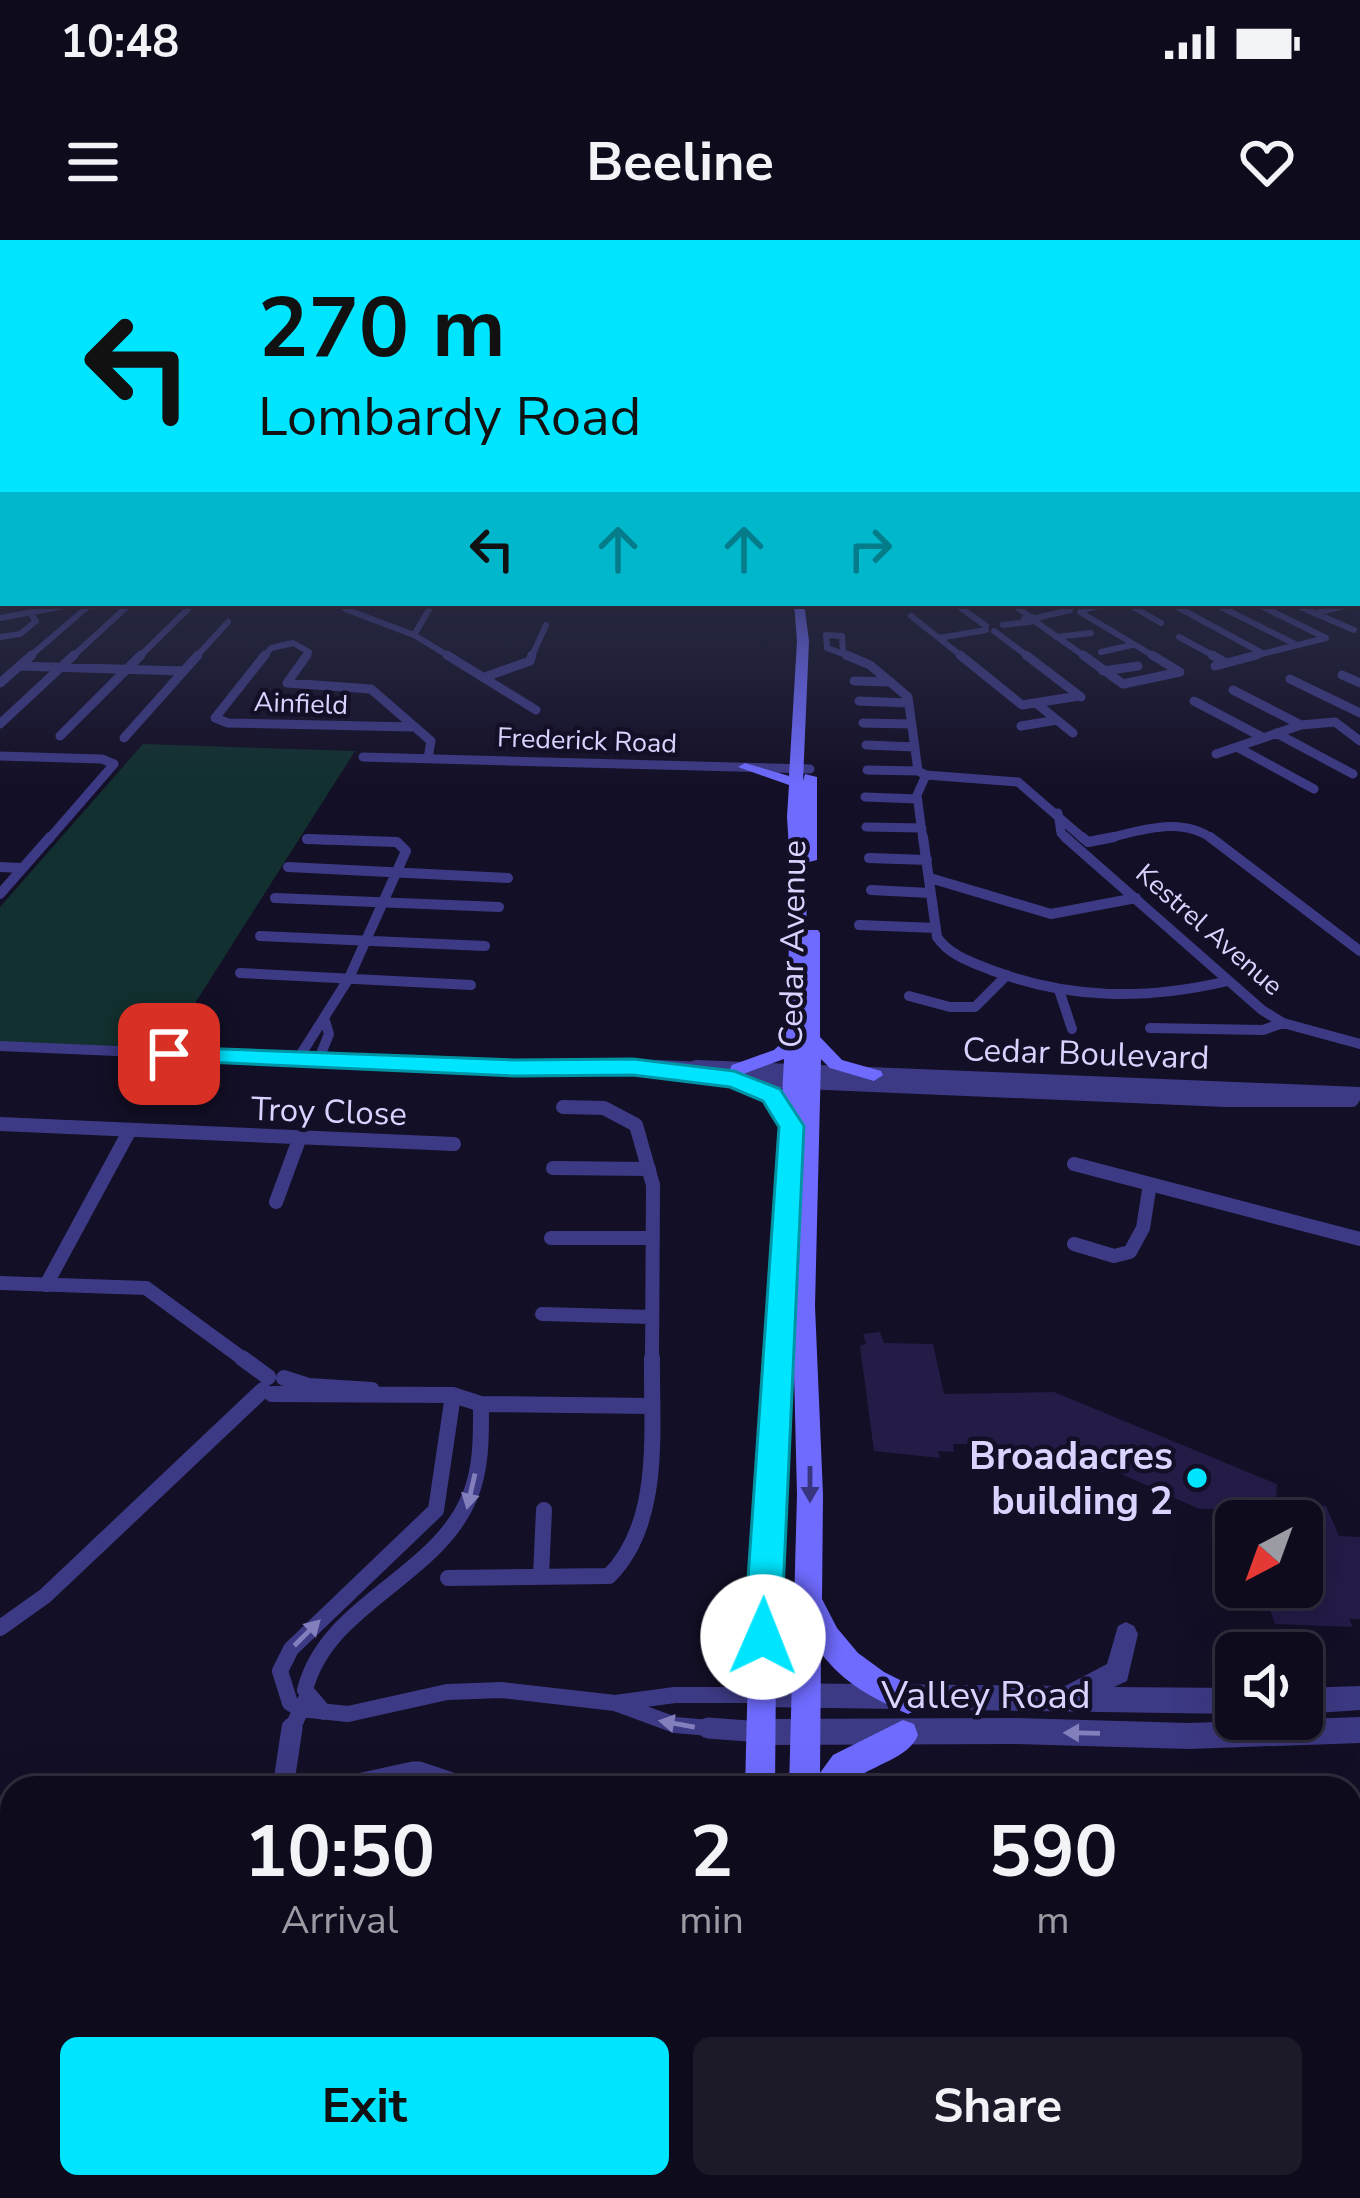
<!DOCTYPE html>
<html lang="en">
<head>
<meta charset="utf-8">
<style>
	:root { --surface:#0e0b1c; --page:#1c1929; --text:#f1f3f6; --muted:#9b9ba3; --line:#2e2b3b; --accent:#00e5ff }
	body { margin:0; font-family:"Nunito Sans",sans-serif; background:var(--page); color:var(--text); height:100vh; display:flex; flex-direction:column; font-size:45px; white-space:nowrap }
	* { box-sizing:border-box; margin:0 }
	p { font-size:39px; color:var(--muted) }
	.icon { flex:none; width:66px; height:66px; fill:none; stroke:currentColor; stroke-width:2; stroke-linecap:round; stroke-linejoin:round }
	.map { position:relative; flex:1; overflow:hidden }
	.sheet { position:absolute; left:0px; top:1536px; width:1362px; height:423px; display:flex; flex-direction:column; background:var(--surface); border-radius:36px 36px 0 0; box-shadow:0 12px 48px #0002,0 0 0 3px var(--line) }
	.sheet>* { flex:none }
	.guide { position:absolute; left:0px; top:0px; width:1362px; height:366px; box-shadow:0 12px 48px #0002,0 0 0 3px var(--line); background:#00e5ff; color:#111; overflow:hidden }
	.needle { width:78px; rotate:221deg }
	.controls { position:absolute; left:1215px; top:1260px; display:grid; gap:24px }
	.controls a { display:grid; place-items:center; width:108px; height:108px; border-radius:18px; background:var(--surface); box-shadow:0 12px 48px #0002,0 0 0 3px var(--line); font-size:60px }
	.pin { position:absolute; display:grid; place-items:center; width:102px; height:102px; color:#fff; margin:-51px; border-radius:24px; box-shadow:0 6px 18px #0006 }
	.me { position:absolute; width:132px; margin:-66px; rotate:1deg; stroke-linejoin:round; filter:drop-shadow(0 0 9px #0008) }
	.turn { display:flex; align-items:center; gap:42px; height:252px; padding:0 60px; font-size:54px }
	.turn .icon { width:156px; height:156px; stroke-width:2.5 }
	.turn b { display:block; font-size:84px; line-height:102px }
	.lanes { display:flex; align-items:center; height:114px; padding:0 60px; background:#0003; justify-content:center; gap:60px; direction:ltr }
	.lanes .off { opacity:.35 }
	.eta { display:flex; justify-content:space-evenly; align-items:center; height:204px; text-align:center }
	.eta b { font-size:72px; font-weight:700; line-height:84px }
	.cta { display:flex; gap:24px; margin-top:auto; padding:24px 60px }
	.cta a { flex:1; height:138px; border-radius:18px; background:var(--accent); color:#111; font-size:48px; font-weight:700; line-height:138px; text-align:center }
	.cta a+a { background:var(--page); color:var(--text) }
	.status { display:flex; justify-content:space-between; align-items:center; height:84px; padding:0 60px; background:var(--surface); direction:ltr }
	.status svg { height:33px; fill:currentColor }
	header { display:flex; justify-content:space-between; align-items:center; height:156px; padding:0 60px; background:var(--surface); font-size:54px; font-weight:700 }
	.map>svg:first-child { display:block }
	.green { fill:#12302f }
	.building { fill:#241b47 }
	.lines { fill:none; stroke-linecap:round; stroke-linejoin:round }
	.minor-far5 { stroke:#3d3a85; stroke-width:6 }
	.minor-far4 { stroke:#3d3a85; stroke-width:9 }
	.minor-far3 { stroke:#3d3a85; stroke-width:10 }
	.minor-far2 { stroke:#3d3a85; stroke-width:14 }
	.minor-far1 { stroke:#3d3a85; stroke-width:16 }
	.minor { stroke:#3d3a85; stroke-width:21 }
	.tertiary { fill:#3d3a85; fill-rule:evenodd }
	.secondary { fill:#6f6bff; fill-rule:evenodd }
	.oneway { fill:#38347d }
	.oneway2 { fill:#837fbc }
	.route { fill:#00e5ff; stroke:#0095a6; stroke-width:3 }
	.poi-dot { fill:#00e5ff; stroke:#130f26; stroke-width:4.5 }
	.labels { text-anchor:middle; dominant-baseline:central; stroke-width:9; stroke-linejoin:round; paint-order:stroke }
	.far-street-label { font-size:27px; fill:#d9d4ff; stroke:#130f26 }
	.street-label { font-size:33px; fill:#d9d4ff; stroke:#130f26 }
	.near-poi-label { font-size:39px; font-weight:bold; fill:#d9d4ff; stroke:#130f26; text-anchor:end }
	.near-street-label { font-size:39px; fill:#d9d4ff; stroke:#130f26 }
</style>
</head>
<body>
<div class="status"><b>10:48</b><svg viewBox="0 0 49 12"><path d="M0 12V9h3v3zM5 12V6h3v6zM10 12V3h3v9zM15 12V0h3v12zM26 1h20v11H26zM47 4h2v5h-2z"/></svg></div>
<header><svg class="icon" aria-label="menu" viewBox="0 0 24 24"><path d="M4 6h16M4 12h16M4 18h16"/></svg>Beeline<svg class="icon" aria-label="heart" viewBox="0 0 24 24"><path d="M12 20l-8-8c-3-5 5-10 8-4 3-6 11-1 8 4z"/></svg></header>
<div class="map">
<svg width="1360" height="1958" viewBox="0 0 1360 1958">
	<rect width="100%" height="100%" fill="#130f26"/>
	<path class="green" d="M 143,504 L 355,511 L 166,809 L 0,803 L 0,667 Z"/>
	<path class="building" d="M 880,1092 L 884,1103 L 933,1104 L 944,1154 L 1054,1152 L 1277,1244 L 1276,1262 L 1326,1266 L 1339,1296 L 1360,1297 L 1360,1379 L 1349,1379 L 1353,1387 L 1275,1384 L 1262,1347 L 1302,1347 L 1302,1281 L 1238,1281 L 1234,1269 L 1199,1269 L 1108,1228 L 1107,1233 L 1015,1214 L 995,1204 L 953,1204 L 954,1212 L 938,1211 L 940,1218 L 874,1211 L 860,1106 L 866,1104 L 863,1094 Z"/>
	<g class="lines">
		<path class="minor-far5" d="M 346,363 L 345,369 L 414,395 L 452,418
			M 1012,363 L 1030,377
			M 1126,363 L 1161,383
			M 1170,363 L 1262,413
			M 1213,363 L 1297,405
			M 1291,363 L 1354,390
			M 957,365 L 986,386
			M 1083,370 L 1109,363
			M 1080,372 L 1157,418
			M 1317,373 L 1343,366
			M 911,376 L 964,418
			M 1032,377 L 1038,380 L 1024,379 Z
			M 0,378 L 75,364
			M 1036,378 L 1070,370
			M 1036,382 L 1087,418
			M 1003,385 L 1030,382
			M 994,391 L 1030,418
			M 414,395 L 433,363
			M 0,397 L 20,394 L 36,381 L 30,373
			M 1056,397 L 1091,393
			M 1179,397 L 1218,418
			M 939,398 L 986,390
			M 1101,412 L 1132,405
			M 843,413 L 842,396 L 826,395 L 827,408 L 854,418
			M 28,418 L 92,363
			M 71,418 L 131,363
			M 138,418 L 188,369
			M 195,418 L 228,382
			M 263,418 L 271,408 L 293,403 L 309,412 L 304,418
			M 531,418 L 546,385
			M 1245,418 L 1326,398 L 1255,363"/>
		<path class="minor-far4" d="M 265,415 L 215,478 L 228,483 L 412,487
			M 307,415 L 287,443 L 371,449 L 431,501 L 428,518
			M 447,415 L 536,470
			M 846,415 L 870,425 L 908,457 L 918,531 L 926,535
			M 960,415 L 1022,465 L 1079,456
			M 1026,415 L 1081,457
			M 1083,415 L 1123,444 L 1180,432 L 1152,415
			M 1212,415 L 1226,423
			M 19,426 L 183,431
			M 1215,426 L 1257,415
			M 1103,431 L 1138,426
			M 1342,435 L 1360,443
			M 485,437 L 530,421 L 532,415
			M 1290,439 L 1360,473
			M 854,441 L 891,442
			M 0,443 L 32,415
			M 1233,450 L 1301,485
			M 859,461 L 909,463
			M 1194,461 L 1262,497
			M 1036,463 L 1073,493
			M 1335,482 L 1360,501
			M 863,483 L 912,484
			M 0,484 L 74,415
			M 1021,486 L 1057,480
			M 1276,493 L 1353,534
			M 60,496 L 141,415
			M 124,498 L 198,415
			M 866,505 L 915,507
			M 1237,507 L 1314,549
			M 1216,514 L 1301,485 L 1335,482
			M 0,516 L 102,519 L 114,524 L 48,600
			M 363,517 L 810,529
			M 867,530 L 918,531
			M 926,535 L 1018,542 L 1085,600
			M 865,557 L 917,559
			M 1058,573 L 1061,593 L 1069,600
			M 866,587 L 922,588
			M 307,599 L 328,600
			M 923,600 L 917,555 L 926,535
			M 1099,600 C 1138,592 1180,574 1214,600"/>
		<path class="minor-far3" d="M 923,597 L 937,697 C 949,715 971,722 991,730 C 1071,760 1146,760 1228,741
			M 1065,597 L 1262,770 L 1283,783 L 1360,804
			M 1082,597 L 1088,602
			M 1210,597 L 1360,711
			M 1088,602 L 1114,597
			M 869,618 L 927,620
			M 0,627 L 21,628
			M 288,627 L 508,638
			M 930,638 L 1051,674 L 1136,658
			M 871,650 L 930,653
			M 0,654 L 50,597
			M 275,658 L 499,667
			M 859,685 L 936,688
			M 260,696 L 485,706
			M 240,733 L 471,745
			M 1060,753 L 1072,789
			M 909,756 L 950,767 L 975,767 L 1007,735
			M 1150,788 L 1263,790 L 1283,783
			M 0,806 L 514,828 L 659,825 L 768,830
			M 298,819 L 349,738 L 406,611 L 397,602 L 307,599
			M 318,821 L 329,794 L 325,781"/>
		<path class="minor-far2" d="M 479,827 L 586,827
			M 696,827 L 1360,854
			M 733,839 L 1226,860 L 1352,860
			M 563,867 L 604,868 L 636,885 L 653,945 L 652,1121
			M 0,884 L 454,904
			M 1074,924 L 1360,999
			M 553,928 L 649,929
			M 276,962 L 300,897
			M 551,998 L 653,998
			M 1074,1004 L 1114,1016 L 1130,1012 L 1143,988 L 1150,944
			M 0,1043 L 146,1048 L 246,1121
			M 46,1045 L 130,890
			M 542,1074 L 651,1077"/>
		<path class="minor-far1" d="M 242,1118 L 268,1137
			M 284,1138 L 309,1146 L 372,1150
			M 272,1154 L 453,1155 L 481,1164 L 651,1166
			M 453,1155 L 436,1270 L 291,1409 L 280,1431 L 290,1463 L 300,1469 L 348,1474 L 447,1452 L 501,1450 L 615,1463 L 675,1485 L 745,1491
			M 541,1335 L 544,1270
			M 448,1338 L 609,1336 C 663,1282 651,1188 652,1118
			M 0,1388 L 45,1356 L 263,1150
			M 615,1463 L 675,1455 L 762,1455
			M 324,1472 L 305,1450 C 327,1363 437,1338 470,1256 C 482,1226 481,1195 481,1164
			M 291,1491 L 305,1461"/>
		<path class="minor" d="M 708,1488 L 761,1492
			M 419,1532 L 466,1548
			M 283,1548 L 292,1488
			M 340,1548 L 413,1532 L 419,1532 L 423,1548
			M 0,1651 L 12,1646
			M 317,1947 L 322,1958
			M 563,1947 L 570,1958
			M 52,1958 L 54,1947
			M 182,1958 L 201,1947
			M 415,1958 L 434,1947"/>
		<path class="tertiary" d="M 1126,1382 L 1134,1386 L 1138,1394 L 1127,1441 L 1114,1447 L 1236,1448 L 1236,1474 L 762,1467 L 753,1464 L 750,1455 L 753,1446 L 762,1443 L 1065,1446 L 1107,1424 L 1118,1386 Z
			M 1360,1446 L 1360,1470 L 1302,1474 L 1302,1448 Z
			M 1360,1477 L 1360,1503 L 1188,1509 L 1014,1504 L 761,1505 L 752,1501 L 748,1492 L 752,1483 L 761,1479 L 1014,1478 L 1188,1483 Z"/>
		<path class="secondary" d="M 794,363 L 804,363 L 809,401 L 803,541 L 805,534 L 817,537 L 817,620 L 805,623 L 807,690 L 818,690 L 820,693 L 820,797 L 842,820 L 881,831 L 883,835 L 874,841 L 830,828 L 821,819 L 815,1066 L 823,1255 L 822,1359 L 837,1388 L 858,1413 L 884,1432 L 918,1449 L 923,1459 L 918,1469 L 908,1474 C 874,1459 843,1443 821,1413 L 820,1533 L 833,1515 L 903,1480 L 914,1484 L 918,1495 C 907,1522 864,1525 846,1548 L 789,1548 L 797,1255 L 793,1090 L 777,1314 L 775,1548 L 745,1548 L 751,1314 L 773,1064 L 774,976 L 780,883 L 762,860 L 726,839 L 732,833 L 730,829 L 732,825 L 774,810 L 786,799 L 791,640 L 787,577 L 789,545 L 738,527 L 745,523 L 789,536 L 797,401 ZM 784,819 L 782,857 L 742,835 L 746,833 Z
			M 733,1947 L 771,1947 L 770,1958 L 732,1958 Z
			M 778,1947 L 816,1947 L 816,1958 L 778,1958 Z"/>
	</g>
	<defs><path id="oneway-solid" d="M-6-.8H1V-3.2L6.5 0L1 3.2V.8H-6Z" transform="scale(3)"/></defs>
	<use class="oneway" href="#oneway-solid" transform="translate(810 1244) rotate(90)"/>
	<g class="oneway2">
		<use href="#oneway-solid" transform="translate(471 1251) rotate(103)"/>
		<use href="#oneway-solid" transform="translate(307 1393) rotate(-45)"/>
		<use href="#oneway-solid" transform="translate(677 1484) rotate(-170)"/>
		<use href="#oneway-solid" transform="translate(1082 1493) rotate(-179)"/>
	</g>
	<linearGradient id="sky" x2="0" y2="1"><stop stop-color="#0a0815"/><stop offset="0.5" stop-color="#333752"/><stop offset="1" stop-color="#333752" stop-opacity="0"/></linearGradient>
	<rect width="1360" height="548" fill="url(#sky)"/>
	<path class="route" d="M 169,807 L 514,820 L 633,819 L 734,831 L 780,849 L 804,886 L 781,1397 L 776,1410 L 763,1415 L 750,1410 L 744,1397 L 779,887 L 763,861 L 730,847 L 633,835 L 514,836 L 161,820 L 161,809 Z"/>
	<circle class="poi-dot" cx="1197" cy="1238" r="12"/>
	<g class="labels">
		<g class="far-street-label">
			<text transform="translate(301 464) rotate(2)">Ainfield</text>
			<text transform="translate(587 501) rotate(2)">Frederick Road</text>
			<text transform="translate(1209 690) rotate(41)">Kestrel Avenue</text>
		</g>
		<g class="street-label">
			<text transform="translate(793 704) rotate(-89)">Cedar Avenue</text>
			<text transform="translate(1086 814) rotate(2)">Cedar Boulevard</text>
			<text transform="translate(329 872) rotate(2)">Troy Close</text>
		</g>
		<g class="near-poi-label">
			<text x="1173" y="1216">Broadacres<tspan x="1173" dy="45">building 2</tspan></text>
		</g>
		<g class="near-street-label">
			<text x="986" y="1455">Valley Road</text>
		</g>
	</g>
</svg>
<div class="controls">
<a><svg class="needle" viewBox="-14 -14 28 28"><path d="M0-13l5 13h-10z" fill="#e53935"/><path d="M0 13l5-13h-10z" fill="#9b9ba3"/></svg></a>
<a><svg class="icon" aria-label="sound" viewBox="0 0 24 24"><path d="M4 9h4l5-4v14l-5-4H4zM17 9q2 3 0 6"/></svg></a>
</div>
<div class="pin" style="left:169px;top:814px;background:#d93025"><svg class="icon" aria-label="arrive" viewBox="0 0 24 24"><path d="M6 21V4h12l-3 4 3 4H6"/></svg></div>
<svg class="me" style="left:763px;top:1397px" viewBox="-20 -20 40 40"><circle r="19" fill="#fff"/><path d="M0-13L10 11 0 6-10 11z" fill="#00e5ff"/></svg>
<div class="guide">
<div class="turn"><svg class="icon" aria-label="left" viewBox="0 0 24 24"><path d="M17 20v-9H6M10 6l-5 5 5 5"/></svg><div><b>270 m</b>Lombardy Road</div></div>
<div class="lanes"><svg class="icon" aria-label="left" viewBox="0 0 24 24"><path d="M17 20v-9H6M10 6l-5 5 5 5"/></svg><svg class="icon off" aria-label="ahead" viewBox="0 0 24 24"><path d="M12 20V5M6 11l6-6 6 6"/></svg><svg class="icon off" aria-label="ahead" viewBox="0 0 24 24"><path d="M12 20V5M6 11l6-6 6 6"/></svg><svg class="icon off" aria-label="right" viewBox="0 0 24 24"><path d="M7 20v-9h11M14 6l5 5-5 5"/></svg></div>
</div>
<section class="sheet">
<div class="eta">
<div><b>10:50</b><p>Arrival</p></div>
<div><b>2</b><p>min</p></div>
<div><b>590</b><p>m</p></div>
</div>
<div class="cta"><a>Exit</a><a>Share</a></div>
</section>
</div>
</body>
</html>
